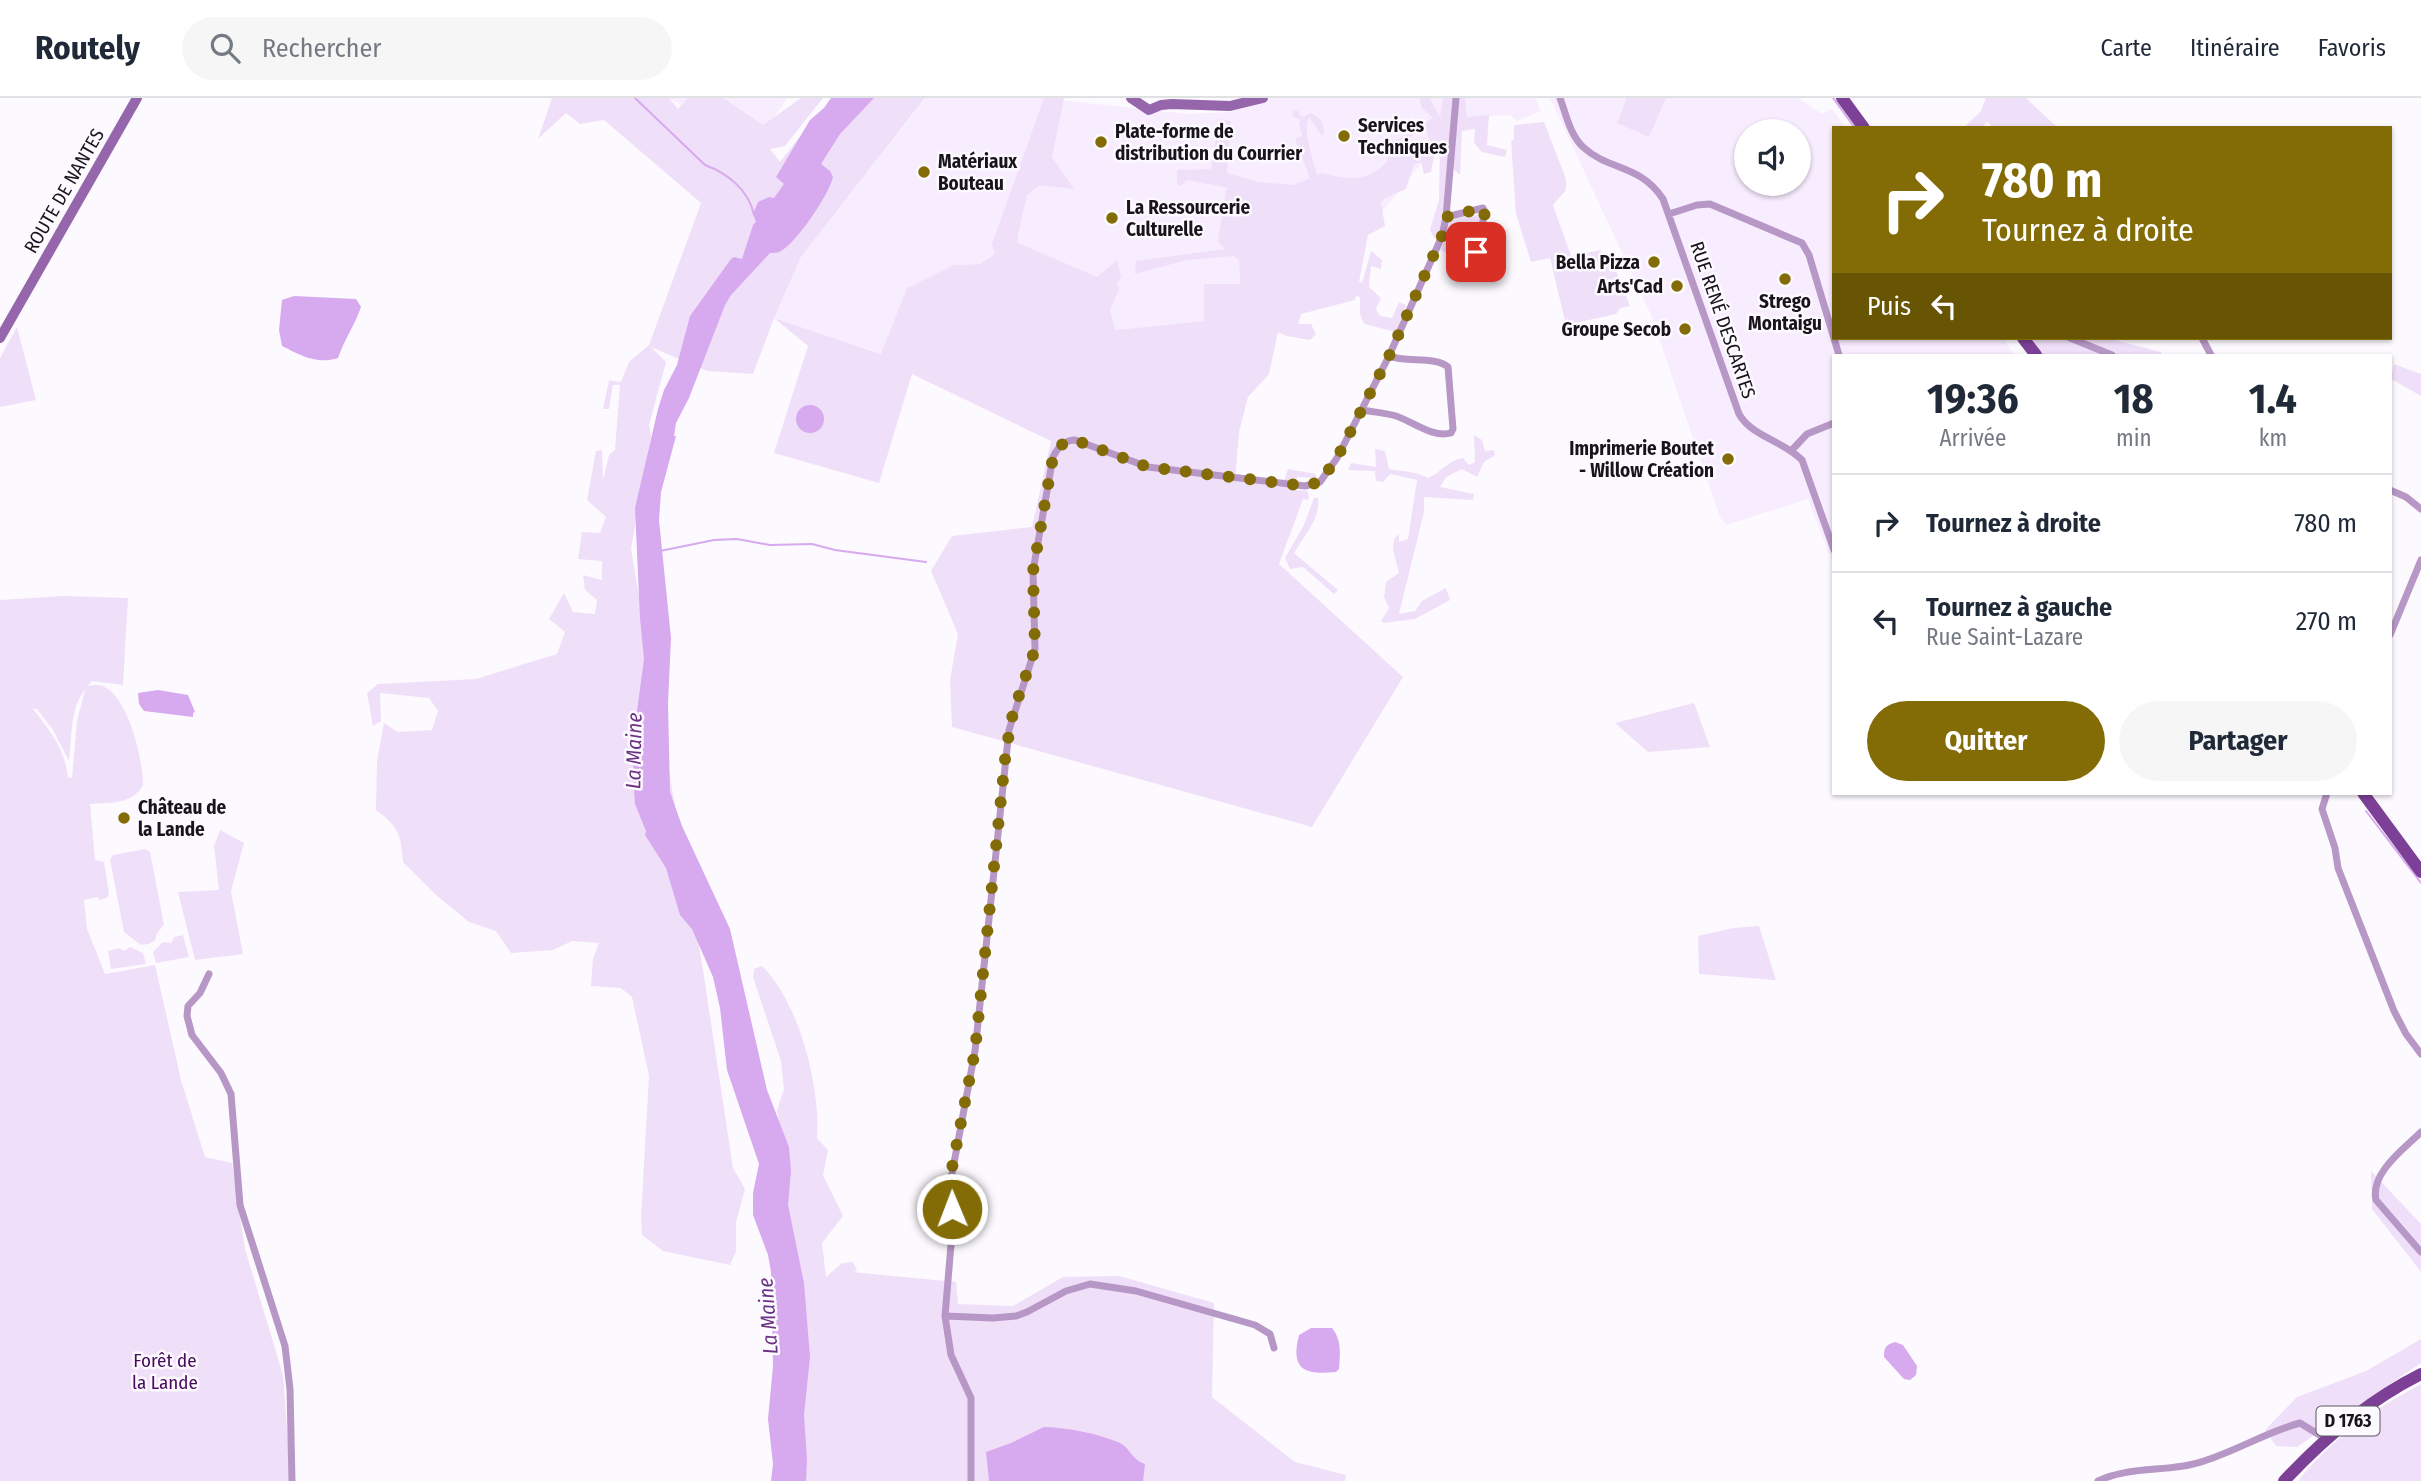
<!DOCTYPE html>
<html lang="fr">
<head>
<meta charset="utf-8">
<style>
	:root { --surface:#fff; --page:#f6f6f7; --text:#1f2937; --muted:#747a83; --line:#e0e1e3; --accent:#836b06 }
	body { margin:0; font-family:"Fira Sans Condensed",sans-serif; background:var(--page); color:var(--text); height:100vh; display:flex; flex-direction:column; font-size:26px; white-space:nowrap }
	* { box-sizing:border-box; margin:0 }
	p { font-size:23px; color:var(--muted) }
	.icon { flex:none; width:38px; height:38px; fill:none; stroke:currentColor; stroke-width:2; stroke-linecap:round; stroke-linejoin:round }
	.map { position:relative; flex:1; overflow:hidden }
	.drawer { position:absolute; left:1832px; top:256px; width:560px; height:441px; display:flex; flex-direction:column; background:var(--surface); border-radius:0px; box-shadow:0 2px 5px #0004 }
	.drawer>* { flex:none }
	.banner { position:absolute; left:1832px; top:28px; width:560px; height:214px; border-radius:0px; box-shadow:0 2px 5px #0004; background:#836b06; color:#fff; overflow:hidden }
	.buttons { position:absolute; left:1734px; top:21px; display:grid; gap:14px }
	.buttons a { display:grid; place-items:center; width:77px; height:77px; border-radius:50%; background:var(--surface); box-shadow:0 2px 5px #0004; font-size:35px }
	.pin { position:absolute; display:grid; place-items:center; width:60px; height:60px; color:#fff; margin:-30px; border-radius:14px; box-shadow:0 4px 10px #0006 }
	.me { position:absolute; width:77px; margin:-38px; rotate:359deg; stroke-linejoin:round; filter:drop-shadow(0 0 5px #0008) }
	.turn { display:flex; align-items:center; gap:24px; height:147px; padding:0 35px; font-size:32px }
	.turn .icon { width:91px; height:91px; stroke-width:2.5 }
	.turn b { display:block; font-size:49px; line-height:60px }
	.then { display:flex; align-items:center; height:66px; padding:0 35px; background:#0003; gap:14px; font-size:26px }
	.eta { display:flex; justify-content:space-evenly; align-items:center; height:119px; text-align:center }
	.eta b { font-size:42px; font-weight:700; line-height:49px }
	.primary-button { display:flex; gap:14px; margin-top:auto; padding:14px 35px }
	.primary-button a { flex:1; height:80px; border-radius:42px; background:var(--accent); color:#fff; font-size:28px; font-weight:700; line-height:80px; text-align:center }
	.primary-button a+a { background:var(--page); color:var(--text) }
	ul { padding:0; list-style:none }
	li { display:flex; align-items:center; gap:21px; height:98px; padding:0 35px; border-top:2px solid var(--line) }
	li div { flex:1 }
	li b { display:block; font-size:26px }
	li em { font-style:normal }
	header { display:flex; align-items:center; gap:42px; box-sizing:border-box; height:98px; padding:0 35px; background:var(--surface); border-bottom:2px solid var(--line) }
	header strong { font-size:33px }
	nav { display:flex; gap:38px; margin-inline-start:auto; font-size:24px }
	.search { width:490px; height:63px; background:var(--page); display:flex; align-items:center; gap:18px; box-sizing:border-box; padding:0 24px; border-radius:38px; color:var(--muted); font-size:26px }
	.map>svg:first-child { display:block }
	.built { fill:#f8ecff; fill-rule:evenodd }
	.green { fill:#f0dff9; fill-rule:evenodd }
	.water { fill:#d7a9ee }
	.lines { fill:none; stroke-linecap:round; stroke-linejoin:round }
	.stream { stroke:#d7a9ee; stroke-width:2 }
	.street { stroke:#b797c6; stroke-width:7 }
	.secondary { stroke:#9566ab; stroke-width:10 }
	.primary { stroke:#7c4196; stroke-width:12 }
	.route { stroke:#836b06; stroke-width:12; stroke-dasharray:0 21.6 }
	.poi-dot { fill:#836b06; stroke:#fdfaff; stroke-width:2.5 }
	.labels { text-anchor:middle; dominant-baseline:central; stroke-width:5; stroke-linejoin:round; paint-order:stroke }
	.shield { fill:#fdfaff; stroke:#5d5960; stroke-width:2 }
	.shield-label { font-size:18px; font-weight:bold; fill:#19141c }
	.poi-label { font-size:19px; font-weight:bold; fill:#19141c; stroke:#fdfaff; text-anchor:start }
	.street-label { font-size:19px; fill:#19141c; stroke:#fdfaff }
	.park-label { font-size:19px; fill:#480b5e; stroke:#fdfaff }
	.water-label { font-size:21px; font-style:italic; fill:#6a3282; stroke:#fdfaff }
</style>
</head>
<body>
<header>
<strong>Routely</strong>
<div class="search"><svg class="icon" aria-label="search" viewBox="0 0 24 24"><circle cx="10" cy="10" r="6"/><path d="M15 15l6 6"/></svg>Rechercher</div>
<nav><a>Carte</a><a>Itinéraire</a><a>Favoris</a></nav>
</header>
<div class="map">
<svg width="2421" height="1383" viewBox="0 0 2421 1383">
	<rect width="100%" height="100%" fill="#fdfaff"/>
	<path class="built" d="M 668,0 L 787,0 L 756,47 Z
		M 926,0 L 1040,0 L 1189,16 L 1230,14 L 1273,0 L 1454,0 L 1454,25 L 1370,129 L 1239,162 L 1240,186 L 1204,223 L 1115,232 L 1110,212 L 1119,189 L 1005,150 L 980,166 L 954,167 L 907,190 L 882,256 L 774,220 L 801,159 Z
		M 1465,0 L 1535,0 L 1541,13 L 1517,23 L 1510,17 L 1467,19 Z
		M 1550,0 L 1798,0 L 1822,16 L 1832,11 L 1846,30 L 1834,30 L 1834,240 L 2003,240 L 2015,257 L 1834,257 L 1834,463 L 1832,464 L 1808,401 L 1726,427 L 1720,419 L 1651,217 ZM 1746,33 L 1799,33 L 1799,86 L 1746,86 Z"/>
	<path class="green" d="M 552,0 L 669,0 L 678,11 L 688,0 L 723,0 L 763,27 L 801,0 L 823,0 L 785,48 L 770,51 L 780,64 L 805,32 L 836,0 L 925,0 L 801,159 L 774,220 L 881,256 L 907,190 L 954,167 L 980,166 L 995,156 L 992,146 L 1044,0 L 1064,0 L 1052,59 L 1074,91 L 1040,87 L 1027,97 L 1018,136 L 1018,145 L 1097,179 L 1117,162 L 1121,179 L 1116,187 L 1120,189 L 1110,212 L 1115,232 L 1204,223 L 1204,186 L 1240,186 L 1239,162 L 1234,158 L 1187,162 L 1135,176 L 1136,163 L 1225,151 L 1218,144 L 1226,92 L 1229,90 L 1187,82 L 1181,88 L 1177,85 L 1177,72 L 1211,71 L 1219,21 L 1231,23 L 1227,75 L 1258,84 L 1294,87 L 1310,80 L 1295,41 L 1302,38 L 1299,26 L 1301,22 L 1292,18 L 1293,12 L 1298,13 L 1302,19 L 1311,15 L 1321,22 L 1325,35 L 1321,37 L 1309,19 C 1302,33 1313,59 1317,77 L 1321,75 C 1347,81 1369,86 1388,62 L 1385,53 L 1389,50 L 1403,51 L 1407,58 L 1430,45 L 1426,29 L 1394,49 L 1392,45 L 1433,20 L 1422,10 L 1419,0 L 1430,0 L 1440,19 L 1443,0 L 1465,0 L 1467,19 L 1489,17 L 1487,47 L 1507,52 L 1505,59 L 1482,54 L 1474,45 L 1475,31 L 1462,33 L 1460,77 L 1447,66 L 1443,119 L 1452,121 L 1482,116 L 1473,141 L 1465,132 L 1450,137 L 1447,155 L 1440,152 L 1446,140 L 1434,140 L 1430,132 L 1439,102 L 1440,47 L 1435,53 L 1431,74 L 1424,76 L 1421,64 L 1414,66 L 1406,91 L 1385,100 L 1381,105 L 1385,128 L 1368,137 L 1359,184 L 1362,185 L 1371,153 L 1382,162 L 1381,171 L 1371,168 L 1369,189 L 1381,200 L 1376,211 L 1380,218 L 1392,220 L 1399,204 L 1406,207 L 1396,234 L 1364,226 L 1360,216 L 1360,199 L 1356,198 L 1355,202 L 1301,216 L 1298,226 L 1311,226 L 1316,236 L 1310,242 L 1286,238 L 1278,234 L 1269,276 L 1248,299 L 1239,334 L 1235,383 L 1282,389 L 1288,371 L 1316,376 L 1316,380 L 1297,379 L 1295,392 L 1308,393 L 1309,402 L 1303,401 L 1279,466 L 1403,579 L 1312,729 L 952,629 L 950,582 L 958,536 L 931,473 L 952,438 L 1032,429 L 1051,343 L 912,276 L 879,385 L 774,355 L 808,248 L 774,220 L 753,276 L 707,273 L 651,249 L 666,264 L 649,327 L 651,338 L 631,451 L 703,872 L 733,1070 L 745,1091 L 736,1124 L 736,1154 L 730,1167 L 663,1153 L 642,1137 L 641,1119 L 649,978 L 632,899 L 621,890 L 591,888 L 593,861 L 599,845 L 572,843 L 553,852 L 511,855 L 496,833 L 469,824 L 436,797 L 403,764 C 401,737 399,729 376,712 L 377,663 L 384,625 L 398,634 L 432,632 L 438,613 L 429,600 L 380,595 L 381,623 L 373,628 L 367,595 L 378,586 L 476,581 L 557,556 L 565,534 L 549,521 L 564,495 L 573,514 L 595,516 L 597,502 L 585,492 L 583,477 L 602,482 L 602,463 L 578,461 L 582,434 L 600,435 L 606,419 L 587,402 L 596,353 L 602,352 L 603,382 L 609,357 L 615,352 L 620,287 L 613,287 L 609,311 L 603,311 L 609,282 L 621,284 L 629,264 L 649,247 L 701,105 L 604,22 L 580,26 L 566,15 L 538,41 Z
		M 1627,0 L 1666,0 L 1649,39 L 1617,25 Z
		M 1986,0 L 2026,0 L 2058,30 L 1994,30 L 1987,24 L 1981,30 L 1963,30 L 1981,13 Z
		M 1544,24 L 1566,81 L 1566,92 L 1553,107 L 1571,158 L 1601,152 L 1601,169 L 1613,165 L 1630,208 L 1620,210 L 1616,216 L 1566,227 L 1550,160 L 1531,164 L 1516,116 L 1511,43 L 1514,41 L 1514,27 Z
		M 17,229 L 36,302 L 0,309 L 0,260 Z
		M 2026,240 L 2107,240 L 2161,254 L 2161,257 L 2039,257 Z
		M 2394,266 L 2421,276 L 2421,298 L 2391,281 Z
		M 1474,337 L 1482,342 L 1485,353 L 1494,352 L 1495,357 L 1484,364 L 1477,379 L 1462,371 L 1446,379 L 1440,389 L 1474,396 L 1473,402 L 1424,399 L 1424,414 L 1399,516 L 1415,513 L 1422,503 L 1446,490 L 1450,502 L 1415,521 L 1383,525 L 1381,523 L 1389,510 L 1384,499 L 1386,484 L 1399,475 L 1393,452 L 1394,441 L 1399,436 L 1399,444 L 1408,441 L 1417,382 L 1390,376 L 1383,384 L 1376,383 L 1375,373 L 1348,372 L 1351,365 L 1376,369 L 1375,351 L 1385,353 L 1389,371 L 1416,375 L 1428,380 C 1442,374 1448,362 1463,360 L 1469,367 L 1475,364 Z
		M 1314,400 L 1318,400 C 1321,420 1304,438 1294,455 L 1338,492 L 1334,496 L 1303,469 L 1290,471 L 1285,460 L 1304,427 Z
		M 63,498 L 128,500 L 123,587 L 92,583 L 88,588 C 93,587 100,586 105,589 C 129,602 143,661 143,687 C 132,707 111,704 90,706 L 95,762 L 104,764 L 109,796 L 107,800 L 99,802 L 98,799 L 84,802 L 87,831 L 105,876 L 155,867 L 181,982 L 205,1059 L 232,1065 L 245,1151 L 283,1277 L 291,1383 L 0,1383 L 0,502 ZM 85,592 L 77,623 L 72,680 L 68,679 C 65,652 50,632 33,611 L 37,611 L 53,632 L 69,663 C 72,642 70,608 85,592 Z
		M 1694,605 L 1710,649 L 1648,654 L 1615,625 Z
		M 220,732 L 244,745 L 231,793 L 243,856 L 195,862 L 178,794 L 219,792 L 214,748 Z
		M 145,751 L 150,754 L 164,827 L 157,835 L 155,842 L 149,846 L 141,847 L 124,834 L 110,762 L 113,757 Z
		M 1759,828 L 1776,882 L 1699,876 L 1698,838 L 1733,830 Z
		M 183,837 L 189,859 L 156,865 L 153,854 L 163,844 L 171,845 L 174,839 Z
		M 130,849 L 143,855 L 146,866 L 111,871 L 108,853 L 119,850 L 124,853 Z
		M 762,868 C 800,905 821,992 817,1040 L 828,1052 L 823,1077 L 843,1118 L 822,1145 L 826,1179 L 842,1165 L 853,1164 L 857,1173 L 852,1174 L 956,1184 L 958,1206 L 1013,1208 L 1063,1179 L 1119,1178 L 1214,1205 L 1212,1299 L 1295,1364 L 1346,1377 L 1345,1383 L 799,1383 L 786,1069 L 777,1012 L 784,991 L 781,963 L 753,879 L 754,871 Z
		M 2371,1073 L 2421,1126 L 2421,1174 L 2372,1111 Z
		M 2421,1241 L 2421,1265 L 2297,1349 L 2276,1348 L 2265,1332 L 2297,1299 L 2366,1273 Z
		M 2421,1286 L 2421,1383 L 2298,1383 C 2330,1342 2376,1310 2421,1286 Z"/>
	<path class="water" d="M 831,0 L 874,0 L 840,36 L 821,66 L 830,73 L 833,79 C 829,97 796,145 781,153 C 778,155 773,155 770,155 L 731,197 L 725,207 L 689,300 L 676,325 L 674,338 L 676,338 L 661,394 L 659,422 L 671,540 L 668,606 L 670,694 L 682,728 L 730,831 L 767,992 L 789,1049 L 791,1073 L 788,1107 L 804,1185 L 810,1259 L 804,1317 L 807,1362 L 806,1383 L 771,1383 L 773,1366 L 768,1321 L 773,1268 L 771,1174 L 768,1157 L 753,1117 L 753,1095 L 759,1066 L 727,972 L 720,910 L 713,879 L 692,831 L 680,817 L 666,770 L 645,737 L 646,733 L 635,706 L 633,678 L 635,628 L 644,561 L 640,520 L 635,410 L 658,311 L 664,292 L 677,267 L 690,218 L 731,161 L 734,159 L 742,161 L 753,127 L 756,124 L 753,116 L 758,104 L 769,99 L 774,100 L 784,86 L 776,79 L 810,22 L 824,10 Z
		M 294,198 L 356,201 L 361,209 C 355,227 344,242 338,260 C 317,267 300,257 282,248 L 279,232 L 282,202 Z
		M796 321a14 14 0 1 1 28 0a14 14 0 1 1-28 0Z
		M 158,592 L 188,597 L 195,614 L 193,615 L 193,619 L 144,613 L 139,606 L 138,595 Z
		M 1311,1230 L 1332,1230 C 1342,1242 1340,1256 1339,1271 L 1336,1274 C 1305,1277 1290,1272 1299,1237 Z
		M 1895,1244 L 1903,1247 L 1917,1268 L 1916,1277 L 1910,1282 L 1904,1281 L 1884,1259 C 1884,1250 1885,1247 1895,1244 Z
		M 1044,1329 C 1068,1330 1097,1335 1120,1345 C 1131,1351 1131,1361 1145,1366 L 1143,1383 L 989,1383 L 986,1354 L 1011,1345 Z"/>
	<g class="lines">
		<path class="stream" d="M 635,0 L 705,67 C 727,75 749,92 754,117
			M 1833,0 L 1855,30
			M 660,453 L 714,442 L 737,441 L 770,447 L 812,446 L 835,452 L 926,464
			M 2366,713 L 2421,785"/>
		<path class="street" d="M 1560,0 C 1566,16 1570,37 1583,49 C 1609,73 1640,66 1663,101 L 1739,316 C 1752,339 1784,343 1802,362 L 1834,452
			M 1669,116 L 1697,107 L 1710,106 L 1802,145 L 1809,157 L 1839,257
			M 1446,119 L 1483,110 L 1485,114 L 1476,154
			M 2070,240 L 2112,257
			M 2202,240 L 2211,257
			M 1362,312 C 1373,314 1386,315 1396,318 C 1413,324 1433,340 1451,335 L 1453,331 L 1448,269 C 1435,258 1406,265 1389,258
			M 1792,352 L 1807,336 L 1834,325
			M 2390,392 L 2406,399 L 2421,411
			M 2390,537 L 2421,462
			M 2327,695 L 2322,711 L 2335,750 L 2338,770 L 2394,913 L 2406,936 L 2421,956
			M 209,876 L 200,895 L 188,908 L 187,918 L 192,937 L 221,975 L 231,996 L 240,1107 L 285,1248 L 290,1291 L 292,1383
			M 2421,1034 C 2404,1051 2370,1075 2376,1102 L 2421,1154
			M 945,1218 L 993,1220 L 1016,1218 L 1027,1214 L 1066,1193 L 1090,1186 L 1136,1193 L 1255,1227 L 1270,1236 L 1274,1250
			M 971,1383 L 971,1300 L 951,1257 L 945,1218 L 953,1123 L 951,1081 L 975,953 L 1009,632 L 1035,551 L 1033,473 L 1053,359 C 1058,349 1064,342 1075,342 L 1148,369 L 1305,388 L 1320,384 L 1337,360 L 1389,258 L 1442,138 L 1446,119 L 1456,0
			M 2098,1383 C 2131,1367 2170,1375 2204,1363 C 2238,1352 2267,1334 2300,1325 L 2326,1341"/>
		<path class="secondary" d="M 1131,0 L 1149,12 L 1161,7 L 1172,6 L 1230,8 L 1263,0
			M 0,240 L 137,0"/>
		<path class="primary" d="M 1842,0 L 1864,30
			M 2023,240 L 2036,257
			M 2363,695 L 2421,774
			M 2284,1383 C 2324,1340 2369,1302 2421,1276"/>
	</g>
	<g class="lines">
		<path class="route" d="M 952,1111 L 952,1070 L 975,953 L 1006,652 L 1013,615 L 1035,551 L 1033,473 L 1053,359 C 1058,349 1064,342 1075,342 L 1148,369 L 1305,388 L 1320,384 L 1337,360 L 1389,258 L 1442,138 L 1446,119 L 1483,110 L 1485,114 L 1476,154"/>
	</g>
	<g class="poi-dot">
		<circle cx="1344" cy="38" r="7"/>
		<circle cx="1101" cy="44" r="7"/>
		<circle cx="924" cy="74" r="7"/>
		<circle cx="1112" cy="120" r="7"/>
		<circle cx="1654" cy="164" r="7"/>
		<circle cx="1785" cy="181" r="7"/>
		<circle cx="1677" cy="188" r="7"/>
		<circle cx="1685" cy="231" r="7"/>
		<circle cx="1728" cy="361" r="7"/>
		<circle cx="124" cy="720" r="7"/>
	</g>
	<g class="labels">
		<rect class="shield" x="2316.5" y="1308.5" width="63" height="29" rx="5"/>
		<g class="shield-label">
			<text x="2348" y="1323">D 1763</text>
		</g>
		<g class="poi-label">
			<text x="1358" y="27">Services<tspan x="1358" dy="22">Techniques</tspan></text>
			<text x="1115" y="33">Plate-forme de<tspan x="1115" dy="22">distribution du Courrier</tspan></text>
			<text x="938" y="63">Matériaux<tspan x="938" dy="22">Bouteau</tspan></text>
			<text x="1126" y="109">La Ressourcerie<tspan x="1126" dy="22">Culturelle</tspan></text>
			<text x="1640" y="164" text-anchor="end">Bella Pizza</text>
			<text x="1663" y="188" text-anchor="end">Arts'Cad</text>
			<text x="1785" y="203" text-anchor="middle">Strego<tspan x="1785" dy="22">Montaigu</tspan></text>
			<text x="1671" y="231" text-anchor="end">Groupe Secob</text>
			<text x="1714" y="350" text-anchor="end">Imprimerie Boutet<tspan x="1714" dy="22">- Willow Création</tspan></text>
			<text x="138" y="709">Château de<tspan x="138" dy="22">la Lande</tspan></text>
		</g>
		<g class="street-label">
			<text transform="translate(64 93) rotate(-60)">ROUTE DE NANTES</text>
			<text transform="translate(1723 222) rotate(71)">RUE RENÉ DESCARTES</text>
		</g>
		<g class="park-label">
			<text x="165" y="1262">Forêt de<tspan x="165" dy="22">la Lande</tspan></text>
		</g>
		<g class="water-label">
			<text transform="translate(634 653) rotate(-89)">La Maine</text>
			<text transform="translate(768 1218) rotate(-94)">La Maine</text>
		</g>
	</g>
</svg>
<div class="buttons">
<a><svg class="icon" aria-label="sound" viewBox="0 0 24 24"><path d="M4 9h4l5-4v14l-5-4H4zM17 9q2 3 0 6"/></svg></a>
</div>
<div class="pin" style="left:1476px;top:154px;background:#d93025"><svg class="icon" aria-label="arrive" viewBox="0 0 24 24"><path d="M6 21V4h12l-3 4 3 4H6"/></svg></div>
<svg class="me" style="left:952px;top:1111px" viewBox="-20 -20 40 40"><circle r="17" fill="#836b06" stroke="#fff" stroke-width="3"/><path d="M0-11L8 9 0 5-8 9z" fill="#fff"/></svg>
<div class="banner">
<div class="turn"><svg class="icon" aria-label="right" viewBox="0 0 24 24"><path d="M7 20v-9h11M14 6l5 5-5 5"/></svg><div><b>780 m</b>Tournez à droite</div></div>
<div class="then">Puis<svg class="icon" aria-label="left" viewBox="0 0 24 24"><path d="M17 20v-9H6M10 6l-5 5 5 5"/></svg></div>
</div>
<section class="drawer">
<div class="eta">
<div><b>19:36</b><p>Arrivée</p></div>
<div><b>18</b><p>min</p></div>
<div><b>1.4</b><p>km</p></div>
</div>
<ul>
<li><svg class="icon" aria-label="right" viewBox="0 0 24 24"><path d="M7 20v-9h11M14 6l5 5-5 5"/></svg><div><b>Tournez à droite</b></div><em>780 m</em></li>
<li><svg class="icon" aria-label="left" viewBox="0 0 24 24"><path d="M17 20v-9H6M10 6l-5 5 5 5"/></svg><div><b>Tournez à gauche</b><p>Rue Saint-Lazare</p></div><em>270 m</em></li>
</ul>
<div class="primary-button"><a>Quitter</a><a>Partager</a></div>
</section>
</div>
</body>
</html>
